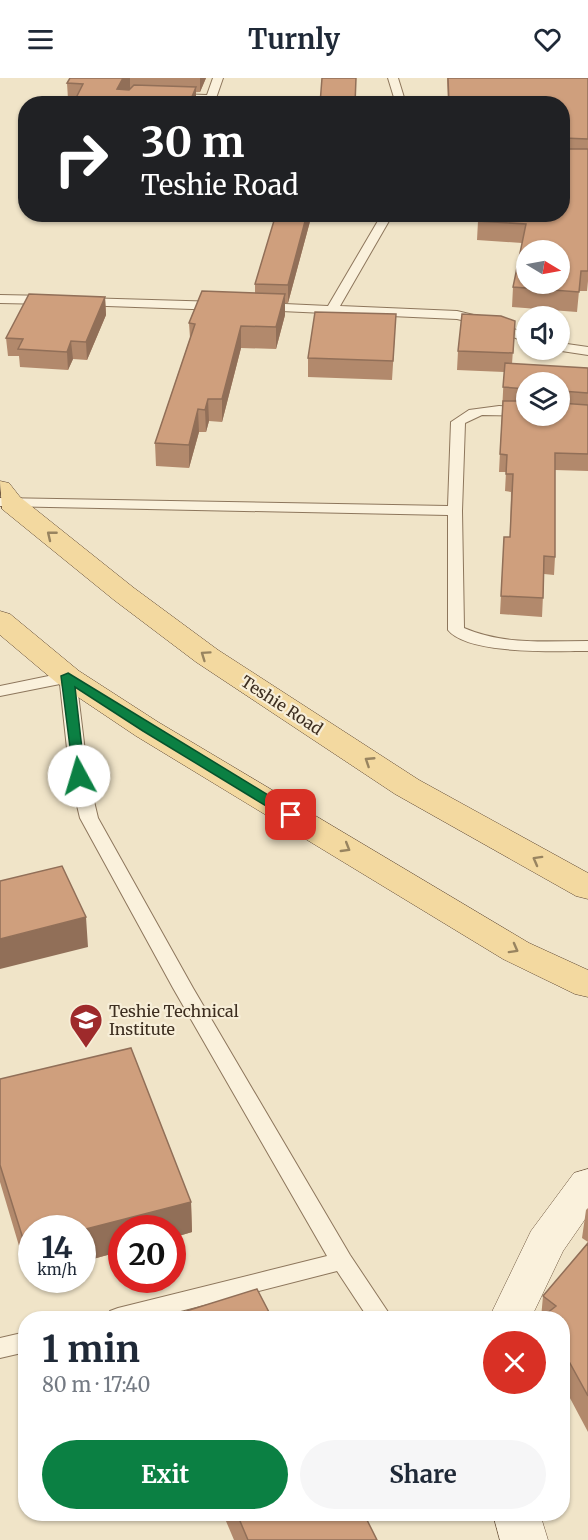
<!DOCTYPE html>
<html lang="en">
<head>
<meta charset="utf-8">
<style>
	:root { --surface:#fff; --page:#f6f6f7; --text:#1f2937; --muted:#747a83; --accent:#0b8043 }
	body { margin:0; font-family:Merriweather,serif; background:var(--page); color:var(--text); height:100vh; display:flex; flex-direction:column; font-size:22px; white-space:nowrap }
	* { box-sizing:border-box; margin:0 }
	p { font-size:20px; color:var(--muted) }
	.icon { flex:none; width:33px; height:33px; fill:none; stroke:currentColor; stroke-width:2; stroke-linecap:round; stroke-linejoin:round }
	.map { position:relative; flex:1; overflow:hidden }
	.sheet { position:absolute; left:18px; top:1233px; width:552px; height:210px; display:flex; flex-direction:column; background:var(--surface); border-radius:24px; box-shadow:0 2px 4px #0004 }
	.sheet>* { flex:none }
	.hud { position:absolute; left:18px; top:18px; width:552px; height:126px; border-radius:24px; box-shadow:0 2px 4px #0004; background:#202124; color:#fff; overflow:hidden }
	.needle { width:39px; rotate:100deg }
	.controls { position:absolute; left:516px; top:162px; display:grid; gap:12px }
	.controls a { display:grid; place-items:center; width:54px; height:54px; border-radius:50%; background:var(--surface); box-shadow:0 2px 4px #0004; font-size:30px }
	.speed { position:absolute; left:18px; top:1137px; display:flex; gap:12px; font-size:30px; font-weight:700; text-align:center }
	.speed>* { display:grid; place-content:center; width:78px; height:78px; border-radius:50%; background:var(--surface); box-shadow:0 2px 4px #0004; line-height:1 }
	.speed small { font-size:15px; font-weight:400 }
	.speed .limit { border:9px solid #d22; background:#fff; color:#111 }
	.pin { position:absolute; display:grid; place-items:center; width:51px; height:51px; color:#fff; margin:-26px; border-radius:12px; box-shadow:0 3px 9px #0006 }
	.me { position:absolute; width:66px; margin:-33px; rotate:354deg; stroke-linejoin:round; filter:drop-shadow(0 0 4px #0008) }
	.turn { display:flex; align-items:center; gap:21px; height:126px; padding:0 24px; font-size:27px }
	.turn .icon { width:78px; height:78px; stroke-width:2.5 }
	.turn b { display:block; font-size:42px; line-height:51px }
	.round { display:grid; place-items:center; flex:none; width:63px; height:63px; border-radius:32px; background:var(--page) }
	.summary { display:flex; align-items:center; justify-content:space-between; height:102px; padding:0 24px }
	h1 { font-size:36px; font-weight:700; line-height:45px }
	.primary-button { display:flex; gap:12px; margin-top:auto; padding:12px 24px }
	.primary-button a { flex:1; height:69px; border-radius:36px; background:var(--accent); color:#fff; font-size:24px; font-weight:700; line-height:69px; text-align:center }
	.primary-button a+a { background:var(--page); color:var(--text) }
	header { display:flex; justify-content:space-between; align-items:center; height:78px; padding:0 24px; background:var(--surface); font-size:27px; font-weight:700 }
	.map>svg:first-child { display:block }
	.lines { fill:none; stroke-linecap:round; stroke-linejoin:round }
	.lane-casing { stroke:#8d765c; stroke-width:2 }
	.secondary-casing { stroke:#6f573f; stroke-width:1 }
	.primary-casing { stroke:#5b4430; stroke-width:1 }
	.lane { fill:#faf1dc; fill-rule:evenodd }
	.secondary { fill:#faf1dc; fill-rule:evenodd }
	.primary { fill:#f3d9a0; fill-rule:evenodd }
	.wall { fill:#b2896c; fill-rule:evenodd }
	.shaded-wall { fill:#916f58 }
	.building { fill:#cf9f7d; stroke:#916f58; stroke-width:1.5; fill-rule:evenodd }
	.oneway { stroke:#988460 }
	.route { fill:#0b8043; stroke:#07532c; stroke-width:1.5 }
	.labels { text-anchor:middle; dominant-baseline:central; stroke-width:4.5; stroke-linejoin:round; paint-order:stroke }
	.street-label { font-size:16px; fill:#3d2e20; stroke:#f7eed8 }
	.poi-label { font-size:16px; fill:#3d2e20; stroke:#f7eed8; text-anchor:start }
</style>
</head>
<body>
<header><svg class="icon" aria-label="menu" viewBox="0 0 24 24"><path d="M4 6h16M4 12h16M4 18h16"/></svg>Turnly<svg class="icon" aria-label="heart" viewBox="0 0 24 24"><path d="M12 20l-8-8c-3-5 5-10 8-4 3-6 11-1 8 4z"/></svg></header>
<div class="map">
<svg width="588" height="1462" viewBox="0 0 588 1462">
	<rect width="100%" height="100%" fill="#f0e4c8"/>
	<g class="lines">
		<g class="lane-casing">
			<path id="lane" d="M 213,0 L 223,0 L 214,26 L 204,26 L 205,23 L 174,22 L 169,19 L 174,16 L 207,17 Z
				M 388,0 L 398,0 L 406,26 L 396,26 Z
				M 382,136 L 393,136 L 340,228 L 457,233 L 490,241 L 526,256 L 526,264 L 482,247 L 457,241 L 259,232 L 257,229 L 263,225 L 328,228 Z
				M 0,217 L 49,218 L 55,222 L 49,226 L 0,225 Z
				M 83,220 L 220,224 L 226,228 L 220,232 L 79,227 L 77,224 L 79,221 Z
				M 560,265 L 588,269 L 588,277 L 555,272 L 560,272 Z
				M 499,328 L 526,330 L 528,338 L 482,337 L 465,345 L 462,433 L 464,550 C 503,567 546,563 588,563 L 588,573 C 557,573 468,577 448,552 L 448,437 L 0,428 L 0,420 L 448,428 L 451,344 L 469,332 Z
				M 68,594 L 76,599 L 88,698 L 98,740 L 193,910 L 350,1177 L 392,1240 L 368,1240 L 337,1193 L 153,1240 L 106,1240 L 110,1233 L 118,1230 L 327,1178 L 173,910 L 80,740 L 70,698 L 60,606 L 0,618 L 0,608 Z
				M 26,1254 L 26,1274 L 0,1280 L 0,1260 Z"/>
		</g>
		<g class="secondary-casing">
			<path id="secondary" d="M 588,1091 L 588,1137 L 563,1173 L 531,1240 L 489,1240 L 531,1153 L 574,1095 Z
				M 493,1436 L 540,1436 L 548,1462 L 500,1462 Z"/>
		</g>
		<g class="primary-casing">
			<path id="primary" d="M 0,403 L 9,405 L 20,419 L 134,510 L 218,572 L 419,702 L 588,795 L 588,821 L 576,818 L 395,716 L 196,584 L 114,522 L 2,431 Z
				M 0,533 L 10,536 L 79,593 L 158,644 L 529,865 L 588,892 L 588,919 L 575,916 L 503,881 L 136,658 L 57,605 L 0,557 Z"/>
		</g>
		<use href="#lane" class="lane"/>
		<use href="#secondary" class="secondary"/>
		<use href="#primary" class="primary"/>
	</g>
	<path class="wall" d="M 70,0 L 206,0 L 200,14 L 75,21 L 68,21 L 67,5 Z
		M 447,0 L 588,0 L 588,203 L 587,213 L 579,213 L 577,234 L 512,229 L 513,209 L 522,165 L 477,162 L 478,143 L 562,26 L 448,26 Z
		M 276,136 L 312,136 L 288,225 L 285,225 L 285,237 L 276,271 L 241,270 L 222,344 L 209,343 L 206,354 L 199,354 L 189,390 L 156,388 L 155,365 L 190,260 L 189,245 L 255,215 L 255,206 Z
		M 105,219 L 106,237 L 87,282 L 73,281 L 68,292 L 20,289 L 19,278 L 8,278 L 6,260 Z
		M 515,243 L 512,286 L 588,290 L 588,393 L 555,392 L 555,479 L 554,497 L 544,496 L 542,539 L 500,536 L 504,459 L 510,459 L 511,414 L 505,413 L 506,394 L 499,394 L 504,294 L 457,292 L 458,273 ZM 526,304 L 560,338 L 526,338 Z
		M 395,255 L 392,302 L 308,299 L 308,280 Z
		M 0,1001 L 191,1124 L 192,1154 L 172,1160 L 172,1150 L 122,1150 L 122,1173 L 82,1184 L 82,1150 L 32,1150 L 32,1197 L 28,1198 L 0,1104 Z
		M 588,1130 L 588,1164 L 582,1160 L 586,1132 Z
		M 588,1165 L 588,1354 L 563,1307 L 562,1240 L 541,1240 L 543,1218 Z
		M 223,1436 L 364,1436 L 377,1462 L 234,1462 Z"/>
	<path class="shaded-wall" d="M 123,0 L 130,0 L 130,12 L 125,14 L 117,11 Z
		M 200,0 L 206,0 L 200,14 Z
		M 196,9 L 196,26 L 189,26 Z
		M 307,136 L 312,136 L 288,225 L 288,207 Z
		M 285,216 L 285,237 L 276,271 L 276,249 Z
		M 105,219 L 106,237 L 87,282 L 86,264 Z
		M 241,248 L 241,270 L 222,344 L 222,321 Z
		M 71,263 L 73,281 L 68,292 L 67,274 Z
		M 208,321 L 209,343 L 206,354 L 205,332 Z
		M 198,331 L 199,354 L 189,390 L 189,367 Z
		M 86,839 L 88,869 L 0,891 L 0,861 Z
		M 191,1124 L 192,1154 L 172,1160 L 172,1150 L 122,1150 L 122,1173 L 82,1184 L 82,1152 Z
		M 32,1165 L 32,1197 L 28,1198 L 25,1167 Z"/>
	<path class="building" d="M 70,0 L 123,0 L 117,11 L 129,12 L 134,7 L 196,9 L 189,26 L 73,26 L 83,6 L 67,5 Z
		M 322,0 L 356,0 L 355,26 L 320,26 Z
		M 448,0 L 588,0 L 588,61 L 563,60 L 562,64 L 562,26 L 449,26 Z
		M 562,70 L 564,71 L 588,71 L 588,193 L 581,193 L 579,214 L 513,209 L 526,146 L 478,143 L 480,136 L 562,136 ZM 526,172 L 560,172 L 560,206 L 526,206 Z
		M 276,136 L 307,136 L 288,207 L 255,206 Z
		M 202,213 L 285,216 L 276,249 L 241,248 L 222,321 L 208,321 L 205,332 L 198,331 L 189,367 L 155,365 L 195,246 L 189,245 Z
		M 29,216 L 105,219 L 86,264 L 71,263 L 67,274 L 18,271 L 23,261 L 6,260 Z
		M 315,234 L 396,236 L 393,283 L 308,280 Z
		M 462,236 L 501,238 L 515,243 L 513,275 L 458,273 Z
		M 505,285 L 588,290 L 588,315 L 562,313 L 560,318 L 560,304 L 526,304 L 526,311 L 503,309 Z
		M 503,323 L 526,323 L 526,338 L 560,338 L 560,325 L 588,327 L 588,376 L 555,375 L 555,479 L 544,478 L 543,520 L 501,518 L 504,459 L 510,459 L 513,396 L 506,396 L 507,377 L 500,376 Z
		M 62,788 L 86,839 L 0,861 L 0,803 Z
		M 131,970 L 191,1124 L 82,1152 L 82,1150 L 32,1150 L 32,1165 L 25,1167 L 0,1087 L 0,1001 Z
		M 588,1165 L 588,1318 L 566,1278 L 562,1275 L 562,1240 L 541,1240 L 556,1228 L 543,1218 Z
		M 257,1211 L 272,1240 L 164,1240 Z
		M 237,1436 L 364,1436 L 377,1462 L 248,1462 Z"/>
	<defs><path id="oneway-chevron" d="M-2-3.5L2.5 0L-2 3.5" fill="none" stroke-width="1.6" stroke-linecap="round" stroke-linejoin="round" transform="scale(1.5)"/></defs>
	<g class="oneway">
		<use href="#oneway-chevron" transform="translate(51 457) rotate(-141)"/>
		<use href="#oneway-chevron" transform="translate(205 577) rotate(-145)"/>
		<use href="#oneway-chevron" transform="translate(369 683) rotate(-147)"/>
		<use href="#oneway-chevron" transform="translate(346 770) rotate(31)"/>
		<use href="#oneway-chevron" transform="translate(537 782) rotate(-151)"/>
		<use href="#oneway-chevron" transform="translate(514 871) rotate(29)"/>
	</g>
	<path class="route" d="M 68,595 L 296,734 L 298,737 L 296,740 L 286,740 L 143,653 L 75,609 L 85,698 L 83,701 L 74,701 L 61,598 Z"/>
	<defs>
		<g id="school-pin" transform="scale(1.725)"><path d="M0 17L-7.5 6A9.5 9.5 0 1 1 7.5 6Z" fill="#9e2a2b" stroke="#f7eed8"/><path d="M0-5L7-2L0 1L-7-2ZM-4 1L0 2.5L4 1V4Q0 6-4 4Z" fill="#fff"/></g>
	</defs>
	<g fill-rule="evenodd">
		<use href="#school-pin" x="86" y="942"/>
	</g>
	<g class="labels">
		<g class="street-label">
			<text transform="translate(282 627) rotate(33)">Teshie Road</text>
		</g>
		<g class="poi-label">
			<text x="109" y="933">Teshie Technical<tspan x="109" dy="18">Institute</tspan></text>
		</g>
	</g>
</svg>
<div class="controls">
<a><svg class="needle" viewBox="-14 -14 28 28"><path d="M0-13l5 13h-10z" fill="#e53935"/><path d="M0 13l5-13h-10z" fill="#747a83"/></svg></a>
<a><svg class="icon" aria-label="sound" viewBox="0 0 24 24"><path d="M4 9h4l5-4v14l-5-4H4zM17 9q2 3 0 6"/></svg></a>
<a><svg class="icon" aria-label="layers" viewBox="0 0 24 24"><path d="M12 4l9 5-9 5-9-5zM3 14l9 5 9-5"/></svg></a>
</div>
<div class="speed"><div>14<small>km/h</small></div><div class="limit">20</div></div>
<div class="pin" style="left:291px;top:737px;background:#d93025"><svg class="icon" aria-label="arrive" viewBox="0 0 24 24"><path d="M6 21V4h12l-3 4 3 4H6"/></svg></div>
<svg class="me" style="left:79px;top:698px" viewBox="-20 -20 40 40"><circle r="19" fill="#fff"/><path d="M0-13L10 11 0 6-10 11z" fill="#0b8043"/></svg>
<div class="hud">
<div class="turn"><svg class="icon" aria-label="right" viewBox="0 0 24 24"><path d="M7 20v-9h11M14 6l5 5-5 5"/></svg><div><b>30 m</b>Teshie Road</div></div>
</div>
<section class="sheet">
<div class="summary"><div><h1>1 min</h1><p>80 m · 17:40</p></div><a class="round" style="background:#d93025;color:#fff"><svg class="icon" aria-label="close" viewBox="0 0 24 24"><path d="M6 6l12 12M18 6L6 18"/></svg></a></div>
<div class="primary-button"><a>Exit</a><a>Share</a></div>
</section>
</div>
</body>
</html>
